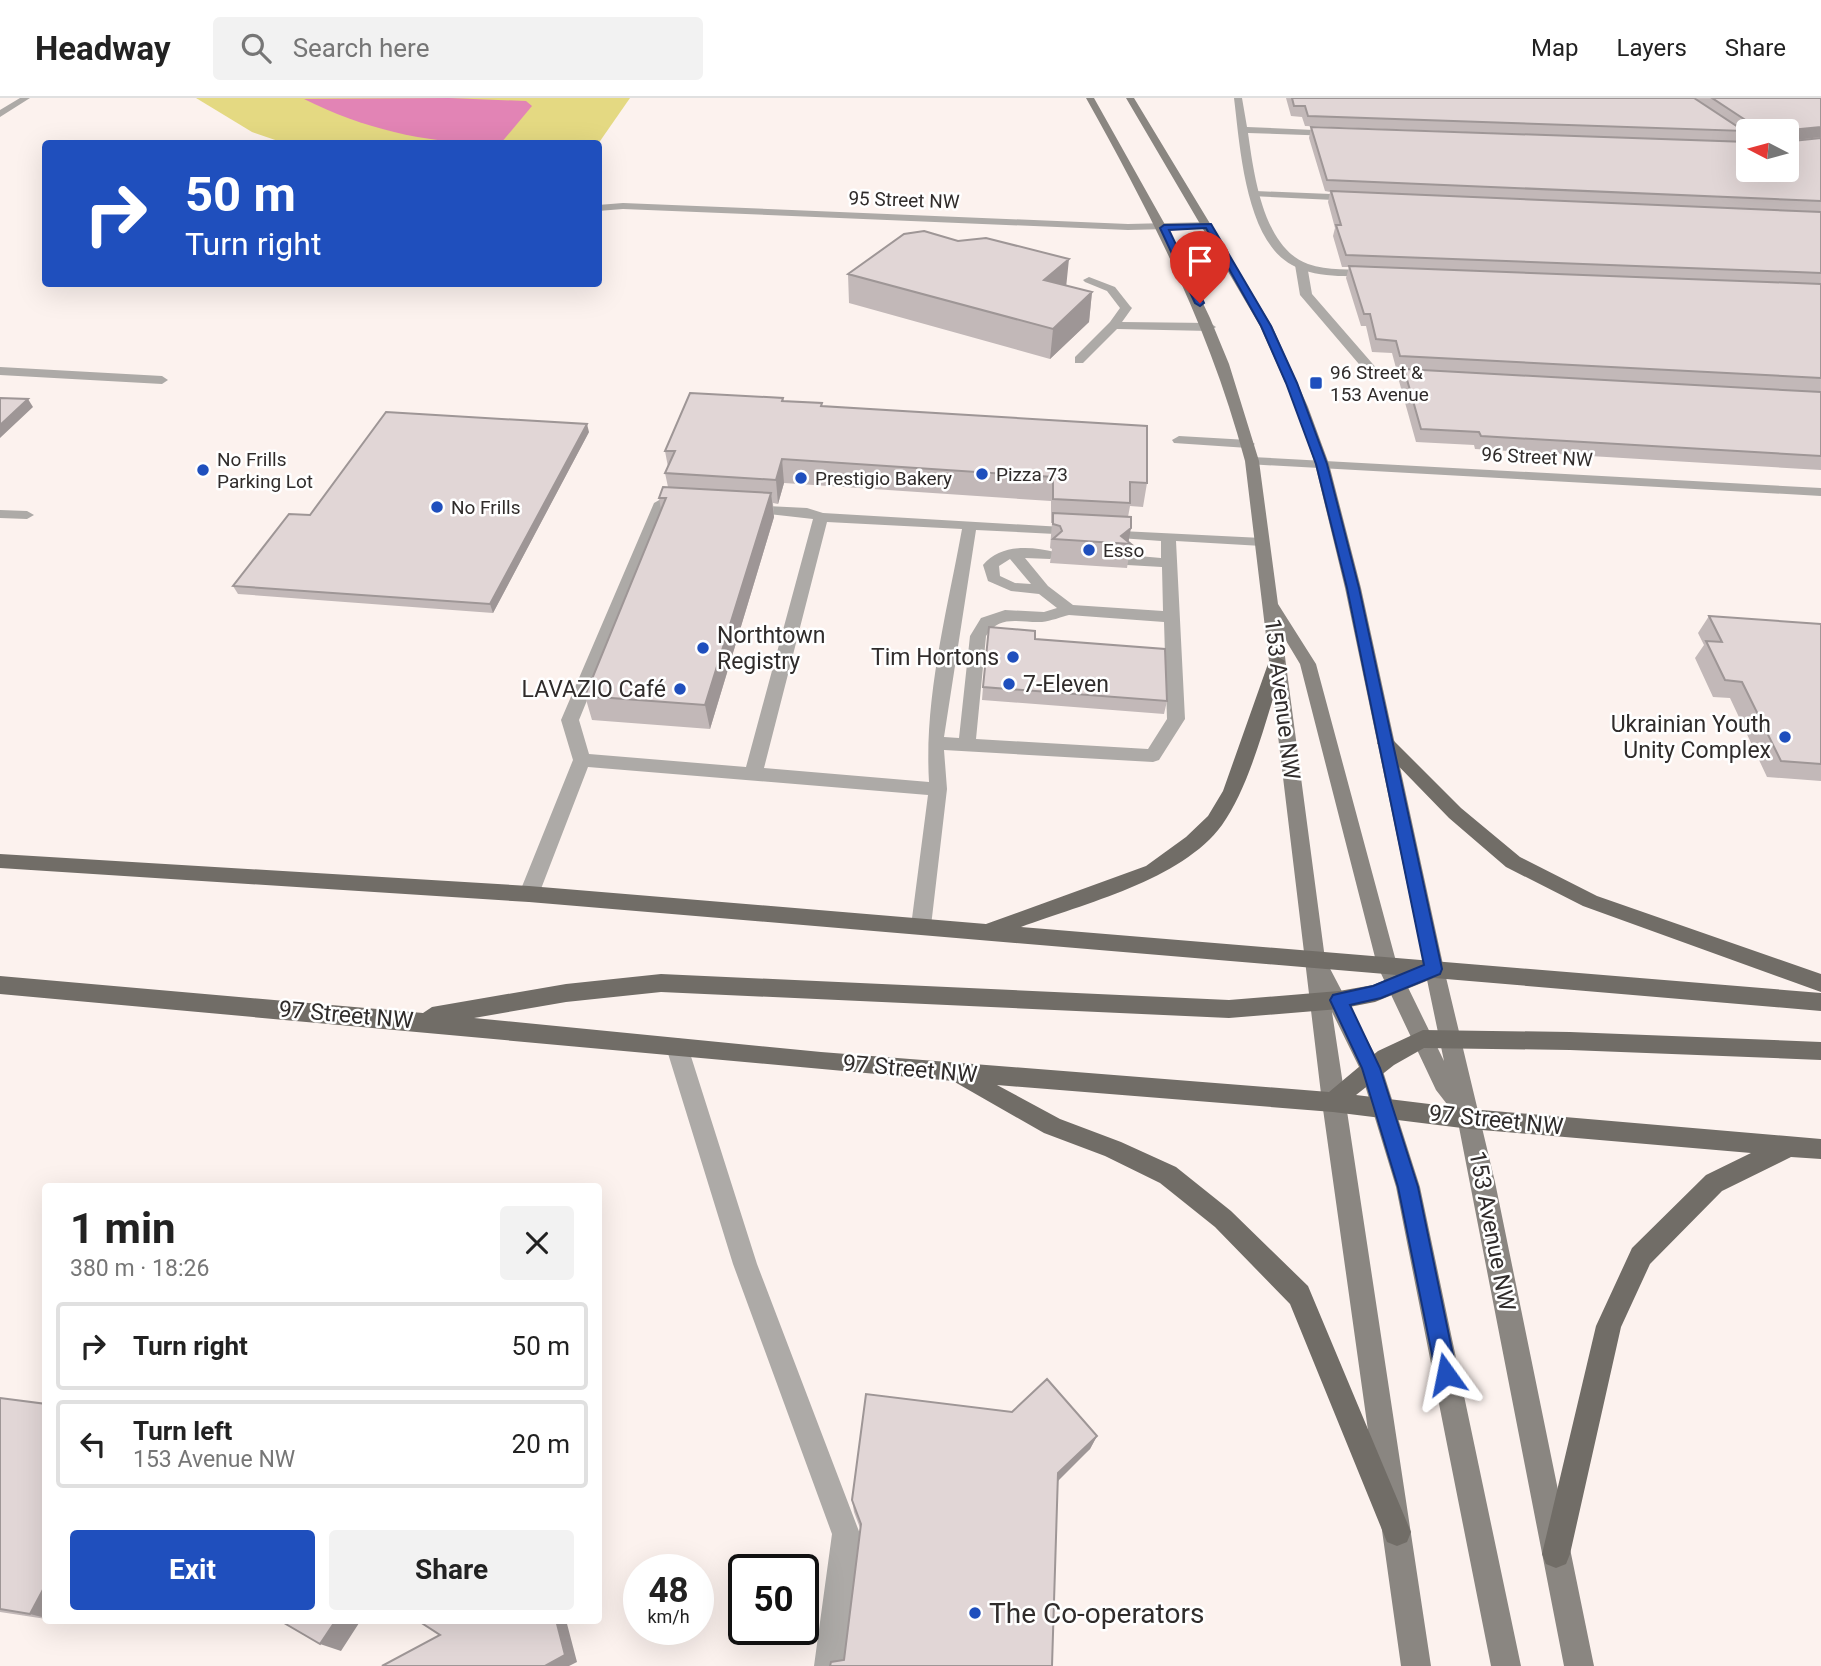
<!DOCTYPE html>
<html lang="en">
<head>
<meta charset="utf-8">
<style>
	:root { --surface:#fff; --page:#f2f2f2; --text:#222; --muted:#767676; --line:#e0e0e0; --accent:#1f4fbd }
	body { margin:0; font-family:Roboto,sans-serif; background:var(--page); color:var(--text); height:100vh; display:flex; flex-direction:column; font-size:26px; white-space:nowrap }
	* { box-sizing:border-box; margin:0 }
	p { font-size:23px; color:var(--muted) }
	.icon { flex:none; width:38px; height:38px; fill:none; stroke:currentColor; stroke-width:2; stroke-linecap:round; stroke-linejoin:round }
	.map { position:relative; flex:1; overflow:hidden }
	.drawer { position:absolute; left:42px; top:1085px; width:560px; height:441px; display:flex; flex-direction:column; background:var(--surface); border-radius:7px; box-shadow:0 7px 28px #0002 }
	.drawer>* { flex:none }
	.top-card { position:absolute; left:42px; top:42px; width:560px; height:147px; border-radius:7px; box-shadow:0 7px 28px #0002; background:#1f4fbd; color:#fff; overflow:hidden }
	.needle { width:46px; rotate:276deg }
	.tools { position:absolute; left:1736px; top:21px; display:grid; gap:14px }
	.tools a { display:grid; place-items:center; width:63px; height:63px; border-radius:7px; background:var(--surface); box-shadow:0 7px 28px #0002; font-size:35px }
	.speed { position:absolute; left:623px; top:1456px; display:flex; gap:14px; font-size:35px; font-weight:700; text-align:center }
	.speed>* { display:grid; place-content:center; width:91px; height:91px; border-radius:50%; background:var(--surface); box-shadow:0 7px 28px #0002; line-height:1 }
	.speed small { font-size:18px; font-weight:400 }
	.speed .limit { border:4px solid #111; border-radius:10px; background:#fff; color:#111 }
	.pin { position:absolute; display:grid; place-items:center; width:60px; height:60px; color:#fff; margin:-72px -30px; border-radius:50% 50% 50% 0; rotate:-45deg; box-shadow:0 0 7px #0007 }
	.pin .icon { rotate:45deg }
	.me { position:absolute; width:77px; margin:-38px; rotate:348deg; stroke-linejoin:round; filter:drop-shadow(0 0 5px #0008) }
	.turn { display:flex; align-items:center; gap:24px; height:147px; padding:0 28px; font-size:32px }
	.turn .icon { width:91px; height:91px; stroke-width:2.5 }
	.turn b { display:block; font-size:49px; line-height:60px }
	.round { display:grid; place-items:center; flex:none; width:74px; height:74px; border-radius:7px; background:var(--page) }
	.summary { display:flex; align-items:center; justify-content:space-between; height:119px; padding:0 28px }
	h1 { font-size:42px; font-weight:700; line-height:52px }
	.button { display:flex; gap:14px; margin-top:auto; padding:14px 28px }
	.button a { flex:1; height:80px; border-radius:7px; background:var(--accent); color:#fff; font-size:28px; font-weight:700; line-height:80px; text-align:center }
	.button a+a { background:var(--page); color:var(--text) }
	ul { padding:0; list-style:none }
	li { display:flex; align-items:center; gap:21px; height:88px; margin:0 14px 10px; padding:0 14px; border:4px solid var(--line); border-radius:7px }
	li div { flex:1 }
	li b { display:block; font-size:26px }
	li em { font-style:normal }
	header { display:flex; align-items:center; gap:42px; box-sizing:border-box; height:98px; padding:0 35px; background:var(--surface); border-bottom:2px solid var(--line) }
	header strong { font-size:33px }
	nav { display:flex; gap:38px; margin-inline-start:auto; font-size:24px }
	.search { width:490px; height:63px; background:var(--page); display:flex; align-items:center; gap:18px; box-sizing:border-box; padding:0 24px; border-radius:7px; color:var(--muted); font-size:26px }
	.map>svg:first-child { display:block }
	.green { fill:#e4d982 }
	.water { fill:#e284b5 }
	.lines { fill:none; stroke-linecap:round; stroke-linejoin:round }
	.service { fill:#adaaa7; fill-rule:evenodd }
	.minor { fill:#adaaa7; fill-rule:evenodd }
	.secondary { fill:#8a8681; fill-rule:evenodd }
	.primary { fill:#716d67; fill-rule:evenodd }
	.wall { fill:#c2b8b8 }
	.shaded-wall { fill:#9e9696 }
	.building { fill:#e1d6d6; stroke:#9e9696; stroke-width:2 }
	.route { fill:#1f4fbd; stroke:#14337b; stroke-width:2 }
	.poi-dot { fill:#1f4fbd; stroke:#fff; stroke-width:2.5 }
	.labels { text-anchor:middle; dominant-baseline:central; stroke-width:5; stroke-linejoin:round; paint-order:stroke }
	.far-street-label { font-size:19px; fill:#302c2b; stroke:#fff }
	.far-poi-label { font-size:19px; fill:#302c2b; stroke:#fff; text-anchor:start }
	.poi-label { font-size:23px; fill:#302c2b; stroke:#fff; text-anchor:end }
	.street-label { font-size:23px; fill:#302c2b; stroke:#fff }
	.near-poi-label { font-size:28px; fill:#302c2b; stroke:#fff; text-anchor:start }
</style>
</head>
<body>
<header>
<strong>Headway</strong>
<div class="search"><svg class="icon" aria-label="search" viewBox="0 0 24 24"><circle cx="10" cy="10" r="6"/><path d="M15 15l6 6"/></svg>Search here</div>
<nav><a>Map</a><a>Layers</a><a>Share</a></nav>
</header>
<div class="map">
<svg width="1821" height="1568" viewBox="0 0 1821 1568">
	<rect width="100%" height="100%" fill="#fcf2ee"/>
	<path class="green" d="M 196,0 L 630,0 L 598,46 L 284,45 L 252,34 Z"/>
	<path class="water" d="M 449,0 L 526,3 L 532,8 L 501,45 C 432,47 366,32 304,1 Z"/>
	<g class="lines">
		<path class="service" d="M 20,0 L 30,0 L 0,19 L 0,12 Z
			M 1255,93 L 1355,97 L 1360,100 L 1355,103 L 1251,98 L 1251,94 Z
			M 1301,164 L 1307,167 L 1312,196 L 1378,272 L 1428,275 L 1434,279 L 1432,282 L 1370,279 L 1300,197 L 1295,167 Z
			M 1089,179 L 1115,189 L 1130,208 L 1132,210 L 1122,224 L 1210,225 L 1216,229 L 1210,233 L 1117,231 L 1083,265 L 1075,265 L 1075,259 L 1110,224 L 1120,210 L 1107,193 L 1085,184 L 1083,182 Z
			M 0,269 L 162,278 L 168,282 L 162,286 L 0,277 Z
			M 1179,338 L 1248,342 L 1255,346 L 1248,350 L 1174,345 L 1172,342 Z
			M 661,401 L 685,402 L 692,406 L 685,410 L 666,409 L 579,622 L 589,656 L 746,669 L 813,421 L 750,414 L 745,413 L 745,407 L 807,410 L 823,415 L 1080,430 L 1082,433 L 1075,437 L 976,432 L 944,639 L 959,640 L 970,538 L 981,520 L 1005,512 L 1044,514 L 1057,510 L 1039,496 L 1011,493 L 988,483 L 983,467 C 1000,446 1031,448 1055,454 L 1057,457 L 1050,461 L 1025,460 L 1048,488 L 1073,507 L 1163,513 L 1162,469 L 1127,467 L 1120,462 L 1127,457 L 1161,460 L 1161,443 L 1106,439 L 1099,435 L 1101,432 L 1262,440 L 1269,444 L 1262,448 L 1176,443 L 1185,621 L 1159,662 L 1153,664 L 944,652 L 947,691 L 931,828 L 928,834 L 921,836 L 914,834 L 911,828 L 928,697 L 588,669 L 539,796 L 536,801 L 529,804 L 522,801 L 519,796 L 573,662 L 561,622 L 654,405 ZM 827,424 L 962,431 C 947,514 924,599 929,684 L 764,670 ZM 1010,461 L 1031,486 L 1015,485 L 1000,478 L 999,468 ZM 1069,517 L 1164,524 L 1167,621 L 1148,651 L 976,641 L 986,538 C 1000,516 1019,525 1042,524 C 1051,523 1061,519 1069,517 Z
			M 0,412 L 27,413 L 34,417 L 27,421 L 0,420 Z
			M 677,940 L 685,942 L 688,949 L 757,1166 L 860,1436 L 844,1568 L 814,1568 L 832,1436 L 733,1166 L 666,949 L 669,942 Z"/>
		<path class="minor" d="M 1234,0 L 1242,0 L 1247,29 L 1336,33 L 1336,37 L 1333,38 L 1248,35 C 1254,76 1263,150 1308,166 C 1328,173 1351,171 1372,172 L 1376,173 L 1376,177 C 1364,180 1351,178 1338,178 C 1323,177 1306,175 1292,167 C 1245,142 1240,47 1234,0 Z
			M 1677,0 L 1687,0 L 1748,40 L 1748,47 Z
			M 623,105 L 1128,126 L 1208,124 L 1213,127 L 1208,130 L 1128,132 L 623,111 L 598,113 L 598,107 Z
			M 1252,359 L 1821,390 L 1821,398 L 1247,366 L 1247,360 Z"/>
		<path class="secondary" d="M 1086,0 L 1094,0 L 1168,132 L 1210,220 L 1229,266 L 1259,363 L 1278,506 L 1316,566 L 1397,867 L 1444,963 L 1345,490 L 1315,366 L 1296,309 L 1260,228 L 1126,0 L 1134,0 L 1272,228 L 1308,309 L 1329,366 L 1361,490 L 1444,871 L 1495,1084 L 1594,1568 L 1564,1568 L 1457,1019 L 1436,992 L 1377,867 L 1300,566 L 1282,536 L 1325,861 L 1382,970 L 1420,1089 L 1521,1568 L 1491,1568 L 1396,1089 L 1360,971 L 1332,914 L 1431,1568 L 1401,1568 L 1322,1004 L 1245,363 C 1210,231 1152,118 1086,0 Z"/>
		<path class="primary" d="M 1277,558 L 1285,563 C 1268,612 1252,685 1222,727 C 1182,782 1083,806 1021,829 L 1821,895 L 1821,913 L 1434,880 L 1375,904 L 1339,911 L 1229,920 L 661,894 L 566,904 L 474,920 L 821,954 L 1329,994 L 1378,953 L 1423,932 L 1570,934 L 1821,944 L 1821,962 L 1570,952 L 1424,950 L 1394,967 L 1356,997 L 1470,1011 L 1821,1041 L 1821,1061 L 1791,1059 L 1722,1093 L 1650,1166 L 1621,1229 L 1570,1456 L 1566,1466 L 1556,1470 L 1546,1466 L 1542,1456 L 1596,1228 L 1632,1150 L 1706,1077 L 1751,1055 L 1470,1031 L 1333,1014 L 997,987 L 1060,1021 L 1121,1044 L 1176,1069 L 1231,1113 L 1308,1188 L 1411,1434 L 1407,1444 L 1397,1448 L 1387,1444 L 1290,1206 L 1215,1129 L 1160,1085 L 1105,1058 L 1044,1035 L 953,983 L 0,896 L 0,878 L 423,915 L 432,909 L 566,886 L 661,876 L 1229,902 L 1339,893 L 1373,887 L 1397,877 L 529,804 L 0,770 L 0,756 L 529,788 L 986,826 L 1146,768 L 1186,739 L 1208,718 L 1223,693 L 1269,563 Z
			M 1386,639 L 1392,641 L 1461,710 L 1520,759 L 1597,798 L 1821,876 L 1821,894 L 1583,808 L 1506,769 L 1449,720 L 1380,649 L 1377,645 Z"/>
	</g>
	<path class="wall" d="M 1286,0 L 1821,0 L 1821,40 L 1793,42 L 1821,40 L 1821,372 L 1475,351 L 1474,347 L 1416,344 L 1399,283 L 1404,271 L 1396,270 L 1392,255 L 1372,254 L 1366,228 L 1361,228 L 1346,180 L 1349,169 L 1342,169 L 1333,138 L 1335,130 L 1328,104 L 1330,94 L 1325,93 L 1309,40 L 1311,29 L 1748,72 L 1787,33 L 1748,33 L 1748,38 L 1743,35 L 1739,44 L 1305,28 L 1302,19 L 1291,18 Z
		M 848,176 L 1066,188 L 1092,194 L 1089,224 L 1050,261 L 849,205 Z
		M 783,300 L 784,303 L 822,305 L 822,308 L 1147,385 L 1143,409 L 1130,408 L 1128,419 L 1129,444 L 1131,446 L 1127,470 L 1050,465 L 1052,451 L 1050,450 L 1052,425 L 1051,425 L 1051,403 L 784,385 L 778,406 L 773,405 L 774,419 L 710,631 L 592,622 L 585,598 L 661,412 L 659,400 L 668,389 L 665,375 L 668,369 L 665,353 Z
		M 589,334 L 493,515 L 238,496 L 233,488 L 310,417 Z
		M 1709,518 L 1821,526 L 1821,683 L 1767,679 L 1730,600 L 1713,599 L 1695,560 L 1704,547 L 1698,535 Z
		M 1035,541 L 1167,603 L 1164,616 L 982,602 L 983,589 Z
		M 0,1300 L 46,1306 L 46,1521 L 0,1514 Z
		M 1097,1338 L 1090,1351 L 844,1562 L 860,1430 L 854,1414 L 852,1402 Z"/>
	<path class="shaded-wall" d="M 1821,29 L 1821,39 L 1787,43 L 1791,32 Z
		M 1069,161 L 1066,190 L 1044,182 Z
		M 1092,194 L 1089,224 L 1050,261 L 1053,231 Z
		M 28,301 L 33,309 L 0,340 L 0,327 Z
		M 587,326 L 589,334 L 493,515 L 490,506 Z
		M 782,361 L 784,385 L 778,406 L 776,382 Z
		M 771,395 L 774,419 L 710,631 L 705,607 Z
		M 1131,430 L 1128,446 L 1121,438 Z
		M 1097,1338 L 1090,1351 L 1053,1388 L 1058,1375 Z
		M 46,1486 L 46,1520 L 30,1516 Z
		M 336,1522 L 361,1522 L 341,1553 L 320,1546 Z
		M 556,1522 L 566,1522 L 577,1564 L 569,1568 L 545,1568 Z"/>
	<path class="building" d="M 1292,0 L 1694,0 L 1744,33 L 1308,18 L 1305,8 L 1294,8 Z
		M 1712,0 L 1821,0 L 1821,29 L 1791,32 L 1790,40 L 1793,43 L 1821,40 L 1821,103 L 1327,82 L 1311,29 L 1748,44 L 1748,72 L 1787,72 L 1787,33 L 1756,33 L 1756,29 Z
		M 1331,93 L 1821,114 L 1821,175 L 1346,157 L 1336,127 L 1341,127 Z
		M 924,133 L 958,143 L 986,140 L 1069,161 L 1044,182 L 1092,194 L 1053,231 L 848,176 L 904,136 Z
		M 1349,168 L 1821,186 L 1821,280 L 1400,258 L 1396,243 L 1376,241 L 1370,216 L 1364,216 Z
		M 1404,271 L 1821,294 L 1821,358 L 1481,338 L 1479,334 L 1421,331 Z
		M 690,295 L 783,300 L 782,303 L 822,305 L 821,308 L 1147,328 L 1147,385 L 1130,384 L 1130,405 L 1053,401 L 1053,379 L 782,361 L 776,382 L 665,375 L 675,353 L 665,353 Z
		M 0,300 L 28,301 L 0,327 Z
		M 386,314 L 587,326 L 490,506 L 233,488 L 289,416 L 310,417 Z
		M 663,389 L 771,395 L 705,607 L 585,598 L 666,400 L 659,400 Z
		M 1053,415 L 1131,419 L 1131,430 L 1121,438 L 1131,446 L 1053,441 L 1062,433 L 1060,428 L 1053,426 Z
		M 1709,518 L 1821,526 L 1821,666 L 1781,663 L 1742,584 L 1725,582 L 1706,543 L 1722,544 Z
		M 989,529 L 1035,533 L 1035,541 L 1165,551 L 1167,603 L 983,589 Z
		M 1047,1281 L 1097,1338 L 1058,1375 L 1052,1568 L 830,1568 L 831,1564 L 844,1562 L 861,1426 L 852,1402 L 866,1296 L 1012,1314 Z
		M 0,1300 L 46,1306 L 46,1486 L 30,1516 L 0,1511 Z
		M 279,1522 L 336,1522 L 320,1546 Z
		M 417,1522 L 556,1522 L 565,1557 L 545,1568 L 382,1568 L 440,1537 Z"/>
	<path class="route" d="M 1211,126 L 1271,228 L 1297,285 L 1327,366 L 1359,490 L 1442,871 L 1440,876 L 1381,900 L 1350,907 L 1380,970 L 1418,1089 L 1457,1276 L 1454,1283 L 1446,1286 L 1439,1283 L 1436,1276 L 1398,1089 L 1362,970 L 1330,902 L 1333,897 L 1373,888 L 1424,867 L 1347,490 L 1316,366 L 1286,285 L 1261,228 L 1206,130 L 1169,132 L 1204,205 L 1200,208 L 1195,205 L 1160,130 L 1164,127 Z"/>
	<g class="poi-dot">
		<rect x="1309" y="278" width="14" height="14" rx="3.5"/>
		<circle cx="203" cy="372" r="7"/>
		<circle cx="982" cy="376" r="7"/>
		<circle cx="801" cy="380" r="7"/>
		<circle cx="437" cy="409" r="7"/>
		<circle cx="1089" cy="452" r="7"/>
		<circle cx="703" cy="550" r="7"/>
		<circle cx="1013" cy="559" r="7"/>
		<circle cx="1009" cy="586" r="7"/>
		<circle cx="680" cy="591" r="7"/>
		<circle cx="1785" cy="639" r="7"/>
		<circle cx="975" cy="1515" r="7"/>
	</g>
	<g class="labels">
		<g class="far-street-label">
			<text transform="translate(904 102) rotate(2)">95 Street NW</text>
			<text transform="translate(1537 359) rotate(3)">96 Street NW</text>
		</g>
		<g class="far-poi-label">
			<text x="1330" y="274">96 Street &amp;<tspan x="1330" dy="22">153 Avenue</tspan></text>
			<text x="217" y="361">No Frills<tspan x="217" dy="22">Parking Lot</tspan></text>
			<text x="996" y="376">Pizza 73</text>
			<text x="815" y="380">Prestigio Bakery</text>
			<text x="451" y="409">No Frills</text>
			<text x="1103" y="452">Esso</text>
		</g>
		<g class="poi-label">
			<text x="717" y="537" text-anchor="start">Northtown<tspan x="717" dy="26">Registry</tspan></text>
			<text x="999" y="559">Tim Hortons</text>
			<text x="1023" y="586" text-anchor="start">7-Eleven</text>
			<text x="666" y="591">LAVAZIO Café</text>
			<text x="1771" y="626">Ukrainian Youth<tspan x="1771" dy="26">Unity Complex</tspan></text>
		</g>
		<g class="street-label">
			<text transform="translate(1282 601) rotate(83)">153 Avenue NW</text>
			<text transform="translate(346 917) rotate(5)">97 Street NW</text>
			<text transform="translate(910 971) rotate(5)">97 Street NW</text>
			<text transform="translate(1496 1022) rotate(6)">97 Street NW</text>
			<text transform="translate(1492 1133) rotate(79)">153 Avenue NW</text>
		</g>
		<g class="near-poi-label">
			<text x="989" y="1515">The Co-operators</text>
		</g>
	</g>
</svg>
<div class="tools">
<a><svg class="needle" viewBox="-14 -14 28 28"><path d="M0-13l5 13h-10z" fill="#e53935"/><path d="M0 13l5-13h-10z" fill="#767676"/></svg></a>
</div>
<div class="speed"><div>48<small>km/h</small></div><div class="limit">50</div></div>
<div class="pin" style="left:1200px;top:205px;background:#d93025"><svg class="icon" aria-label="arrive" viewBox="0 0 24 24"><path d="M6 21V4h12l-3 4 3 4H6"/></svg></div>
<svg class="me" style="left:1446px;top:1276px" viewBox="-20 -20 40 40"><path d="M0-17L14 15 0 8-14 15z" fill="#1f4fbd" stroke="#fff" stroke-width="4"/></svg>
<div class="top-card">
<div class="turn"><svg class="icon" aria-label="right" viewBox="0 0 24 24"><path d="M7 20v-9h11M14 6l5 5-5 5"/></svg><div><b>50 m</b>Turn right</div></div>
</div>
<section class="drawer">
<div class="summary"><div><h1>1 min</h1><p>380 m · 18:26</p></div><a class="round"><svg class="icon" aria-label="close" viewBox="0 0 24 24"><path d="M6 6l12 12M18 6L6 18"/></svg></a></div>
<ul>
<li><svg class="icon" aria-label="right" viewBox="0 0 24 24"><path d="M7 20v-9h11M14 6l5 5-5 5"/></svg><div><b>Turn right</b></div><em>50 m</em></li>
<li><svg class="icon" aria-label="left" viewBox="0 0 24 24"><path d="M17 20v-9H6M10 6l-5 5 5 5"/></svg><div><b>Turn left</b><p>153 Avenue NW</p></div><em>20 m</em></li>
</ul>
<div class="button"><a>Exit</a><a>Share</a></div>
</section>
</div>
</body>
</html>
